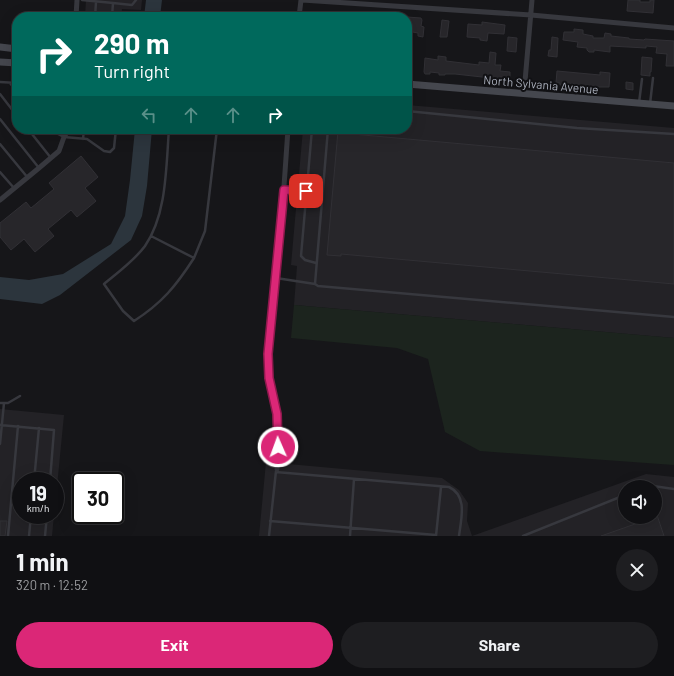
<!DOCTYPE html>
<html lang="en">
<head>
<meta charset="utf-8">
<style>
	:root { --surface:#101013; --page:#1e1e21; --text:#f1f3f6; --muted:#9c9da0; --line:#303033; --accent:#db2777 }
	body { margin:0; font-family:Barlow,sans-serif; background:var(--page); color:var(--text); height:100vh; display:flex; flex-direction:column; font-size:15px; white-space:nowrap }
	* { box-sizing:border-box; margin:0 }
	p { font-size:13px; color:var(--muted) }
	.icon { flex:none; width:22px; height:22px; fill:none; stroke:currentColor; stroke-width:2; stroke-linecap:round; stroke-linejoin:round }
	.map { position:relative; height:536px; overflow:hidden }
	.sheet { display:flex; flex-direction:column; background:var(--surface); flex:1 }
	.sheet>* { flex:none }
	.top-card { position:absolute; left:12px; top:12px; width:400px; height:122px; border-radius:16px; box-shadow:0 4px 16px #0002,0 0 0 1px var(--line); background:#00695c; color:#fff; overflow:hidden }
	.fabs { position:absolute; left:618px; top:480px; display:grid; gap:8px }
	.fabs a { display:grid; place-items:center; width:44px; height:44px; border-radius:50%; background:var(--surface); box-shadow:0 4px 16px #0002,0 0 0 1px var(--line); font-size:20px }
	.speed { position:absolute; left:12px; top:472px; display:flex; gap:8px; font-size:20px; font-weight:700; text-align:center }
	.speed>* { display:grid; place-content:center; width:52px; height:52px; border-radius:50%; background:var(--surface); box-shadow:0 4px 16px #0002,0 0 0 1px var(--line); line-height:1 }
	.speed small { font-size:10px; font-weight:400 }
	.speed .limit { border:2px solid #111; border-radius:6px; background:#fff; color:#111 }
	.pin { position:absolute; display:grid; place-items:center; width:34px; height:34px; color:#fff; margin:-17px; border-radius:8px; box-shadow:0 2px 6px #0006 }
	.me { position:absolute; width:44px; margin:-22px; rotate:358deg; stroke-linejoin:round; filter:drop-shadow(0 0 3px #0008) }
	.turn { display:flex; align-items:center; gap:14px; height:84px; padding:0 16px; font-size:18px }
	.turn .icon { width:52px; height:52px; stroke-width:2.5 }
	.turn b { display:block; font-size:28px; line-height:34px }
	.lanes { display:flex; align-items:center; height:38px; padding:0 16px; background:#0003; justify-content:center; gap:20px; direction:ltr }
	.lanes .off { opacity:.35 }
	.round { display:grid; place-items:center; flex:none; width:42px; height:42px; border-radius:21px; background:var(--page) }
	.headline { display:flex; align-items:center; justify-content:space-between; height:68px; padding:0 16px }
	h1 { font-size:24px; font-weight:700; line-height:30px }
	.action { display:flex; gap:8px; margin-top:auto; padding:8px 16px }
	.action a { flex:1; height:46px; border-radius:24px; background:var(--accent); color:#fff; font-size:16px; font-weight:700; line-height:46px; text-align:center }
	.action a+a { background:var(--page); color:var(--text) }
	.map>svg:first-child { display:block }
	.built { fill:#232226; fill-rule:evenodd }
	.green { fill:#1c241e }
	.water { fill:#2c353d }
	.building { fill:#27262a; stroke:#313035 }
	.lines { fill:none; stroke-linecap:round; stroke-linejoin:round }
	.lane { stroke:#37383e; stroke-width:2.5 }
	.street { stroke:#37383e; stroke-width:5 }
	.secondary { stroke:#45474e; stroke-width:7 }
	.route-casing { stroke:#8e194d; stroke-width:10 }
	.route { stroke:#db2777; stroke-width:7 }
	.labels { text-anchor:middle; dominant-baseline:central; stroke-width:4; stroke-linejoin:round; paint-order:stroke }
	.street-label { font-size:12px; fill:#a8adb9; stroke:#111114 }
</style>
</head>
<body>
<div class="map">
<svg width="674" height="536" viewBox="0 0 674 536">
	<rect width="100%" height="100%" fill="#161619"/>
	<path class="built" d="M 86,0 L 142,0 L 141,10 L 122,9 L 121,17 L 85,17 Z
		M 407,105 L 674,128 L 674,338 L 294,305 L 297,266 L 291,265 L 303,129 L 407,129 Z
		M 0,409 L 64,415 L 55,507 L 55,481 L 21,481 L 21,515 L 54,515 L 52,536 L 0,536 Z
		M 266,462 L 442,478 L 459,490 L 468,503 L 467,521 L 472,536 L 259,536 Z
		M 646,474 L 674,477 L 674,536 L 472,536 ZM 625,487 L 655,487 L 655,517 L 625,517 Z"/>
	<path class="green" d="M 294,305 L 674,338 L 674,465 L 480,451 L 445,432 L 428,359 L 397,348 L 291,338 Z"/>
	<path class="water" d="M 146,0 L 162,0 L 160,17 L 144,17 Z
		M 135,129 L 152,129 L 147,186 L 142,216 L 131,240 L 60,295 L 42,304 L 0,299 L 0,277 L 29,280 L 63,274 L 111,244 L 125,216 L 130,180 Z"/>
	<path class="building" d="M 628,0 L 640,0 L 640,2 L 650,2 L 650,0 L 654,0 L 653,13 L 627,11 Z
		M 407,17 L 421,18 L 422,20 L 421,26 L 424,27 L 423,37 L 418,36 L 418,33 L 407,31 Z
		M 442,20 L 449,21 L 447,37 L 440,37 Z
		M 482,22 L 505,25 L 504,34 L 488,33 L 487,41 L 480,40 L 480,38 L 467,37 L 468,24 L 482,25 Z
		M 574,29 L 583,30 L 583,34 L 593,36 L 593,38 L 604,38 L 605,33 L 611,34 L 611,36 L 629,38 L 629,39 L 644,40 L 645,39 L 674,41 L 674,66 L 666,66 L 667,54 L 656,53 L 657,47 L 646,46 L 646,48 L 610,46 L 610,52 L 594,50 L 594,52 L 589,52 L 587,50 L 587,48 L 577,47 L 578,42 L 563,40 L 564,32 L 574,32 Z
		M 508,37 L 517,38 L 516,52 L 507,51 Z
		M 552,37 L 558,38 L 557,57 L 548,56 L 549,50 L 551,50 Z
		M 490,52 L 496,53 L 495,65 L 501,65 L 500,71 L 510,72 L 510,78 L 500,77 L 500,79 L 455,74 L 445,74 L 445,75 L 439,75 L 439,73 L 430,72 L 430,74 L 425,74 L 424,72 L 425,58 L 438,60 L 438,56 L 446,57 L 446,61 L 479,65 L 479,62 L 489,63 Z
		M 642,57 L 652,58 L 651,72 L 650,72 L 650,76 L 641,75 Z
		M 557,71 L 600,75 L 600,72 L 610,73 L 609,87 L 588,87 L 588,86 L 564,83 L 564,85 L 560,85 L 560,83 L 556,83 Z
		M 626,82 L 633,83 L 633,90 L 626,89 Z
		M 338,131 L 352,132 L 352,134 L 674,163 L 674,284 L 341,254 L 341,256 L 327,255 Z
		M 81,156 L 98,177 L 85,188 L 96,201 L 77,217 L 71,210 L 48,229 L 54,236 L 35,252 L 24,239 L 11,250 L 0,237 L 0,223 L 26,202 L 31,208 L 54,189 L 49,183 Z
		M 657,515 L 664,536 L 601,536 L 655,517 Z
		M 0,521 L 7,521 L 5,536 L 0,536 Z"/>
	<g class="lines">
		<path class="lane" d="M 82,0 L 113,3 L 112,17
			M 113,3 L 132,5 L 136,0
			M 95,17 L 96,2
			M 0,82 L 17,83
			M 10,83 L 17,92
			M 0,94 L 17,116
			M 639,103 L 642,79
			M 650,104 L 653,78
			M 407,111 L 577,128 L 674,134
			M 0,119 L 39,168
			M 28,129 L 51,158
			M 48,129 L 64,137 L 87,139 L 104,151 L 110,152 L 114,148 L 116,129
			M 169,129 C 166,167 167,214 145,246 C 134,261 117,273 104,284 L 123,311 L 134,321 C 162,303 176,286 194,258
			M 312,129 L 301,256 L 305,260 L 316,263
			M 328,129 L 315,284 L 318,286 L 674,317
			M 83,139 L 84,129
			M 0,144 L 28,178
			M 0,172 L 14,188
			M 284,190 L 322,192
			M 151,236 L 194,258 L 205,231 L 217,129
			M 276,278 L 315,284
			M 0,403 L 8,403 L 20,396
			M 0,425 L 54,430 L 50,481
			M 0,444 L 4,403
			M 276,472 L 449,487 C 468,496 461,519 459,536
			M 34,481 L 39,428
			M 649,487 L 653,486 L 674,489
			M 270,521 L 436,535
			M 8,536 L 18,426
			M 29,536 L 31,515
			M 45,536 L 47,515
			M 269,536 L 276,471
			M 350,536 L 354,479
			M 436,536 L 441,487
			M 523,536 L 625,495"/>
		<path class="street" d="M 302,0 L 531,15 L 674,28
			M 76,17 L 77,0
			M 299,17 L 301,0
			M 524,93 L 532,0
			M 62,129 L 64,137
			M 0,200 L 39,168 L 59,151 L 64,137 L 69,129
			M 277,469 L 278,447 L 277,414 L 269,378 L 267,354 L 282,215 L 288,129"/>
		<path class="secondary" d="M 0,47 L 17,49
			M 0,62 L 17,63
			M 407,84 L 674,106"/>
	</g>
	<g class="lines">
		<g class="route-casing">
			<path id="route" d="M 278,447 L 277,414 L 269,378 L 268,354 L 284,190 L 306,191"/>
		</g>
		<use href="#route" class="route"/>
	</g>
	<g class="labels">
		<g class="street-label">
			<text transform="translate(541 84) rotate(5)">North Sylvania Avenue</text>
		</g>
	</g>
</svg>
<div class="fabs">
<a><svg class="icon" aria-label="sound" viewBox="0 0 24 24"><path d="M4 9h4l5-4v14l-5-4H4zM17 9q2 3 0 6"/></svg></a>
</div>
<div class="speed"><div>19<small>km/h</small></div><div class="limit">30</div></div>
<div class="pin" style="left:306px;top:191px;background:#d93025"><svg class="icon" aria-label="arrive" viewBox="0 0 24 24"><path d="M6 21V4h12l-3 4 3 4H6"/></svg></div>
<svg class="me" style="left:278px;top:447px" viewBox="-20 -20 40 40"><circle r="17" fill="#db2777" stroke="#fff" stroke-width="3"/><path d="M0-11L8 9 0 5-8 9z" fill="#fff"/></svg>
<div class="top-card">
<div class="turn"><svg class="icon" aria-label="right" viewBox="0 0 24 24"><path d="M7 20v-9h11M14 6l5 5-5 5"/></svg><div><b>290 m</b>Turn right</div></div>
<div class="lanes"><svg class="icon off" aria-label="left" viewBox="0 0 24 24"><path d="M17 20v-9H6M10 6l-5 5 5 5"/></svg><svg class="icon off" aria-label="ahead" viewBox="0 0 24 24"><path d="M12 20V5M6 11l6-6 6 6"/></svg><svg class="icon off" aria-label="ahead" viewBox="0 0 24 24"><path d="M12 20V5M6 11l6-6 6 6"/></svg><svg class="icon" aria-label="right" viewBox="0 0 24 24"><path d="M7 20v-9h11M14 6l5 5-5 5"/></svg></div>
</div>
</div>
<section class="sheet">
<div class="headline"><div><h1>1 min</h1><p>320 m · 12:52</p></div><a class="round"><svg class="icon" aria-label="close" viewBox="0 0 24 24"><path d="M6 6l12 12M18 6L6 18"/></svg></a></div>
<div class="action"><a>Exit</a><a>Share</a></div>
</section>
</body>
</html>
